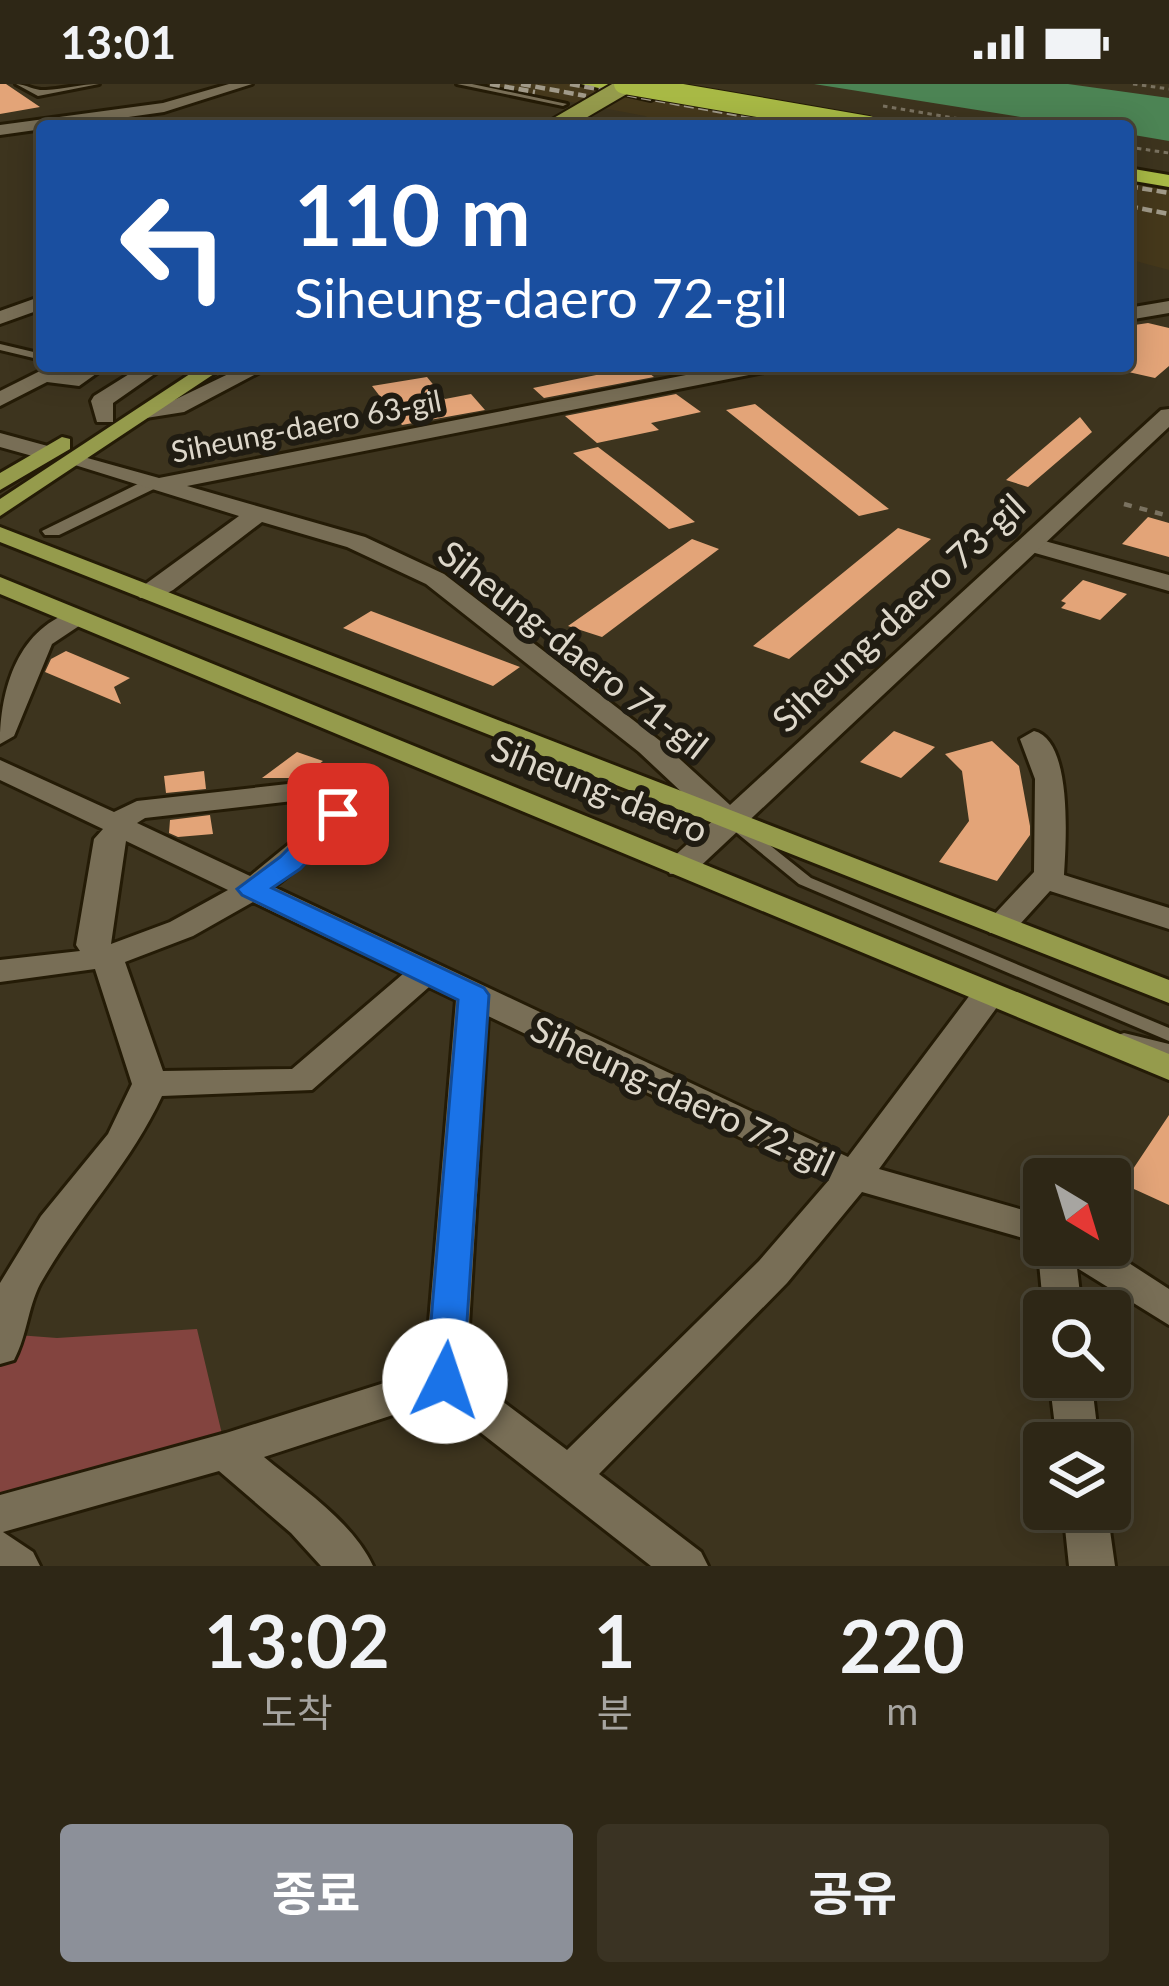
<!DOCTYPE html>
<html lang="ko">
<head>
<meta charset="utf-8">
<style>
	:root { --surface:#2e2716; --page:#3a3323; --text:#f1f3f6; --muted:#a7a5a1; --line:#494435; --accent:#8c9099 }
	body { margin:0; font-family:Lato,"Noto Sans KR",sans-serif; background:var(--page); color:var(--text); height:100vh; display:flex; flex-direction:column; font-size:45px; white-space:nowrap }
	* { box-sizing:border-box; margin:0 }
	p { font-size:39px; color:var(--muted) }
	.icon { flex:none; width:66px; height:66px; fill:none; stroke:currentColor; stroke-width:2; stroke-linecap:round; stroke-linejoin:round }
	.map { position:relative; height:1482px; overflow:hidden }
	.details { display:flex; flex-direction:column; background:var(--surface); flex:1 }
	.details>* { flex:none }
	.hud { position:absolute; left:36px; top:36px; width:1098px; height:252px; border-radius:12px; box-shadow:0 6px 30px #0003,0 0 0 3px var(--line); background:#1a4fa0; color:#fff; overflow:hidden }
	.needle { width:78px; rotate:142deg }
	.controls { position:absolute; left:1023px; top:1074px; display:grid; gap:24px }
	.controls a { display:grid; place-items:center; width:108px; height:108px; border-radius:12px; background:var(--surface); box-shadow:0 6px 30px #0003,0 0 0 3px var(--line); font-size:60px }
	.pin { position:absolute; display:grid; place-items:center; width:102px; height:102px; color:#fff; margin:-51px; border-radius:24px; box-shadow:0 6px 18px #0006 }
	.me { position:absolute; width:132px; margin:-66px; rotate:4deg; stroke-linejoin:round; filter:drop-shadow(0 0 9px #0008) }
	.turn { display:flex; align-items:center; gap:42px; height:252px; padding:0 60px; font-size:54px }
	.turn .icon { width:156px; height:156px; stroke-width:2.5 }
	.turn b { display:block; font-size:84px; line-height:102px }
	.eta { display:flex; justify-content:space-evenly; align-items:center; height:204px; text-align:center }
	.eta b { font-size:72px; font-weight:700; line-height:84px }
	.action { display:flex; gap:24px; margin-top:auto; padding:24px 60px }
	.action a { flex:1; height:138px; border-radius:12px; background:var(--accent); color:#fff; font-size:48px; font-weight:700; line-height:138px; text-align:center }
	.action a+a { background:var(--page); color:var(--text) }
	.status { display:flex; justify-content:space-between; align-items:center; height:84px; padding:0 60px; background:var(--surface); direction:ltr }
	.status svg { height:33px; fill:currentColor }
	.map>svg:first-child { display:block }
	.built { fill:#45381b }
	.green { fill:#83443f }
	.water { fill:#4c8454 }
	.building { fill:#e3a478 }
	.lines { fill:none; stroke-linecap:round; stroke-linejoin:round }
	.service-casing { stroke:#241b06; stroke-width:6 }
	.pedestrian-casing { stroke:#241b06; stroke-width:6 }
	.minor-casing { stroke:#241b06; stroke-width:6 }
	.tertiary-casing { stroke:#241b06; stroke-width:6 }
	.primary-casing { stroke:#241b06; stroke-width:6 }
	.motorway-casing { stroke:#241b06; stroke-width:6 }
	.path-far1 { stroke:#7a7260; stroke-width:3; stroke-dasharray:4.5 4.5; stroke-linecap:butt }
	.path { stroke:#7a7260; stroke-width:4.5; stroke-dasharray:8 8; stroke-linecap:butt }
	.service { fill:#786e56; fill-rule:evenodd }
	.pedestrian { fill:#786e56; fill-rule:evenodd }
	.minor { fill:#786e56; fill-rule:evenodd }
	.tertiary { fill:#786e56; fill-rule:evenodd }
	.primary { fill:#959b4c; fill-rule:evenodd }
	.motorway { fill:#a8b945; fill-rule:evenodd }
	.rail { stroke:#a19a89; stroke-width:4.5; stroke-dasharray:10 4.5; stroke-linecap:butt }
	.primary-bridge-casing { stroke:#241b06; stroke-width:20; stroke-linecap:butt }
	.motorway-bridge-casing { stroke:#241b06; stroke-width:22; stroke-linecap:butt }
	.primary-bridge { stroke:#959b4c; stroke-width:16 }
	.motorway-bridge { stroke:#a8b945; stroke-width:20 }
	.route { fill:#1a73e8; stroke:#114b97; stroke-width:3 }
	.labels { text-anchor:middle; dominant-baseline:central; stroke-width:12; stroke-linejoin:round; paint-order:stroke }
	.far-street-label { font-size:30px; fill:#ddd7ca; stroke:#201c12 }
	.street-label { font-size:36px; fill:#ddd7ca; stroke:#201c12 }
</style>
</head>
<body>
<div class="status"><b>13:01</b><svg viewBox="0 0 49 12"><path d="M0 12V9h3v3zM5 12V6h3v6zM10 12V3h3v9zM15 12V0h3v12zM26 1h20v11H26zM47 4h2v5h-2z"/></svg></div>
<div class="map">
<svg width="1169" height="1482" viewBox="0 0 1169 1482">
	<rect width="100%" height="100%" fill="#3d341e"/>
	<path class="built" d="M 476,0 L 597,0 L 834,42 L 665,42 L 645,32 Z
		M 1128,93 L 1169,100 L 1169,186 L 1128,175 Z"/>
	<path class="green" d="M 197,1245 L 226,1367 L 0,1430 L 0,1264 L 4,1250 L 57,1254 Z"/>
	<path class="water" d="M 814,0 L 1068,0 L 1169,14 L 1169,57 L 1128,50 L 1128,42 L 1078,42 Z"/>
	<path class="building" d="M 0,0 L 6,0 L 40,23 L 0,30 Z
		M 1148,239 L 1169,244 L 1169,282 L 1155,294 L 1115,285 L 1128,282 L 1128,242 Z
		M 640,282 L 654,293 L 544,314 L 533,304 Z
		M 427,293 L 445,315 L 471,310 L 485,326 L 402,341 L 372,302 Z
		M 676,310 L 701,328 L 651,339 L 659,346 L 597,359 L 565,332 Z
		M 755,320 L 889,425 L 859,432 L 726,326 Z
		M 1080,333 L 1092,348 L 1028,403 L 1006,396 Z
		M 598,363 L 652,404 L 695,438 L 669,445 L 573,369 Z
		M 1148,433 L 1169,439 L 1169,473 L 1122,460 Z
		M 898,444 L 931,455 L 789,575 L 753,562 Z
		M 692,455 L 719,465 L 602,553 L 568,542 Z
		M 1083,496 L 1127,510 L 1100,536 L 1061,524 L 1066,519 L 1061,517 Z
		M 371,527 L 520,583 L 493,602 L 343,544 Z
		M 66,567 L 130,594 L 114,603 L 121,620 L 45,588 L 51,575 Z
		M 894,647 L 935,663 L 901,694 L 860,678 Z
		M 992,657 L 1019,682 L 1030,742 L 1030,751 L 997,797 L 939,778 L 969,737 L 962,687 L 945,670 Z
		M 297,668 L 323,677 L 302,694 L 262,694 Z
		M 204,687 L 206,705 L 166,709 L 164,692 Z
		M 210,731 L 213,750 L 178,753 L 169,749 L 170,736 Z
		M 1169,1031 L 1169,1121 L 1123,1100 Z"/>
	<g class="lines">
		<g class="service-casing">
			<path id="service" d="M 16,0 C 28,1 35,7 46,6 C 64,5 81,0 99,0 L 38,12 Z
				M 457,0 L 472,0 L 567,20 L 563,22 Z
				M 0,260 L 42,270 L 42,276 L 0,266 Z
				M 54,282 L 67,282 L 48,293 L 40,293 L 40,289 Z
				M 737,737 L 742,739 L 811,794 L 1169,944 L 1169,957 L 799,800 L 732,745 L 729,742 Z
				M 1124,949 L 1169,960 L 1169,972 L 1118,959 L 1115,955 L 1118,951 Z"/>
		</g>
		<g class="pedestrian-casing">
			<path id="pedestrian" d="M 152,393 L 161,399 L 158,403 L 59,451 L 45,451 L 42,447 Z"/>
		</g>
		<g class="minor-casing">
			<path id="minor" d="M 229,0 L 252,0 L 164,28 L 0,51 L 0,41 L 163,19 Z
				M 42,212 L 42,225 L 0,240 L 0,227 Z
				M 1169,217 L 1169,229 L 1128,236 L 1128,224 Z
				M 83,282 L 107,282 L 79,302 L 47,298 L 0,322 L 0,307 L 44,285 L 69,291 Z
				M 142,282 L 166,282 L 113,319 L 113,338 L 97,338 L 91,317 L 94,312 Z
				M 245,282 L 271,282 L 184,328 L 146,334 L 135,328 L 170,318 Z
				M 732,282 L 774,282 L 764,288 L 187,402 L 365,453 L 444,490 L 659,656 L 741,731 L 745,737 L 730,746 L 719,743 L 639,668 L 426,500 L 347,463 L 262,438 L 173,506 L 158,514 L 140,514 L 136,509 L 140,504 L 239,432 L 62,377 L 73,370 L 159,394 Z
				M 0,349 L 55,364 L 58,369 L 47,376 L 0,363 Z
				M 1030,453 L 1169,491 L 1169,507 L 1021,465 L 1018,460 Z
				M 78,526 L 91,534 L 52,560 L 14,652 L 0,660 C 0,605 18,542 78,526 Z
				M 1034,647 C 1073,656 1066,759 1064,791 L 1169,824 L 1169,845 L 1050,807 L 1012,849 L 990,849 L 985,842 L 990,835 L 1034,788 L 1035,695 L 1020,655 Z
				M 0,676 L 114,728 L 137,717 L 342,694 L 366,702 L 371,708 L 316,769 L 274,803 L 848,1073 L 976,903 L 1000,903 L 1005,911 L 1000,919 L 879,1085 L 1044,1132 L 1044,1161 L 1101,1161 L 1169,1205 L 1169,1241 L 1077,1184 L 1082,1227 L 1044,1227 L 1044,1231 L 1037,1158 L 862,1108 L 787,1199 L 599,1390 L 701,1468 L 708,1482 L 651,1482 L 439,1316 L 264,1373 C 301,1404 352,1437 373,1482 L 321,1482 L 291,1449 L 219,1387 L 3,1448 L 33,1468 L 40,1482 L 0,1482 L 0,1411 L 226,1349 L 425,1286 L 456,916 L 429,903 L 312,1006 L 162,1012 C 131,1079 80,1131 43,1195 C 28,1219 28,1250 14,1276 L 0,1280 L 0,1199 L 41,1132 L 108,1050 L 132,1000 L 95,885 L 0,898 L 0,876 L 80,867 L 76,861 L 94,755 L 103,745 L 0,696 ZM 336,712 L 294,756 L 250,792 L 137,739 L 145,734 ZM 126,757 L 228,806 L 170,838 L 111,860 ZM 253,818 L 403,890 L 292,985 L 163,987 L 125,878 L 193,852 ZM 488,932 L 829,1096 L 759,1177 L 567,1366 L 466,1290 Z
				M 1049,1293 L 1091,1293 L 1099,1359 L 1057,1359 Z
				M 1063,1425 L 1107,1425 L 1115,1482 L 1069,1482 Z"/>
		</g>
		<g class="tertiary-casing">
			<path id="tertiary" d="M 1169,325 L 1169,343 L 692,790 L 670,790 L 666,783 L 670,776 L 1161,326 Z"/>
		</g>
		<g class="primary-casing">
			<path id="primary" d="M 202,282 L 226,282 L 0,432 L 0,415 Z
				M 62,353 L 70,355 L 70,365 L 0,406 L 0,389 Z
				M 0,443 L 1169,896 L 1169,919 L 0,458 Z
				M 0,493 L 1169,970 L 1169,996 L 0,510 Z"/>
		</g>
		<g class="motorway-casing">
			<path id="motorway" d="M 581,0 L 620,0 L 660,11 L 651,16 Z
				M 1128,84 L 1169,91 L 1169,103 L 1128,96 Z"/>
		</g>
		<path class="path-far1" d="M 1133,0 L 1169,5
			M 883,22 L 1002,42
			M 951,36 L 966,42
			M 1128,63 L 1169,69"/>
		<path class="path" d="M 1124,420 L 1169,432"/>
		<use href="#service" class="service"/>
		<use href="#pedestrian" class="pedestrian"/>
		<use href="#minor" class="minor"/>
		<use href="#tertiary" class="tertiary"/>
		<use href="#primary" class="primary"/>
		<use href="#motorway" class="motorway"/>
		<path class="rail" d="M 490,0 L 535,8
			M 521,0 L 586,12
			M 570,0 L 801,42
			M 1128,102 L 1169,109
			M 1128,122 L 1169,130"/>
		<g class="primary-bridge-casing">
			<path id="primary-bridge" d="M 556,42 L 628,0"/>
		</g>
		<g class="motorway-bridge-casing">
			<path id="motorway-bridge" d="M 624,0 L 869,42"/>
		</g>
		<use href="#primary-bridge" class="primary-bridge"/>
		<use href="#motorway-bridge" class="motorway-bridge"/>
	</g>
	<path class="route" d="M 338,722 L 351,730 L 347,736 L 300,785 L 272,804 L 484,904 L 489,911 L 463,1297 L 458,1308 L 445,1312 L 431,1308 L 426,1297 L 458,916 L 242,811 L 237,805 L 280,773 L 328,725 Z"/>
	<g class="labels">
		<g class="far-street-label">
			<text transform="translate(306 341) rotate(-11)">Siheung-daero 63-gil</text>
		</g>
		<g class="street-label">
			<text transform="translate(898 528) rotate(-43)">Siheung-daero 73-gil</text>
			<text transform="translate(574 565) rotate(38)">Siheung-daero 71-gil</text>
			<text transform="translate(600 704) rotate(22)">Siheung-daero</text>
			<text transform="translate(683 1011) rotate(25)">Siheung-daero 72-gil</text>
		</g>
	</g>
</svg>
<div class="controls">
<a><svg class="needle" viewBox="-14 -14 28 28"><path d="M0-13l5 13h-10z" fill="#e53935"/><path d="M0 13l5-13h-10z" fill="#a7a5a1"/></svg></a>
<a><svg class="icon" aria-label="search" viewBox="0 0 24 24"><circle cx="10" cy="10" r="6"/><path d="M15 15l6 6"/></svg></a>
<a><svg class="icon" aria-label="layers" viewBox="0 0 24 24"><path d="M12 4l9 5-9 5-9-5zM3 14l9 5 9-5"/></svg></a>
</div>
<div class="pin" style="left:338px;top:730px;background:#d93025"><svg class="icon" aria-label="arrive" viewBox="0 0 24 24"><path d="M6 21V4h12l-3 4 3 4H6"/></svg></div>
<svg class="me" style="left:445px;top:1297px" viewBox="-20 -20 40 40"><circle r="19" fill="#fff"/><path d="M0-13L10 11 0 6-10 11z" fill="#1a73e8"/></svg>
<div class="hud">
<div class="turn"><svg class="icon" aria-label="left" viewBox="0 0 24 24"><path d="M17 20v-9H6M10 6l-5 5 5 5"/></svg><div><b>110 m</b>Siheung-daero 72-gil</div></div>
</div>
</div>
<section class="details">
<div class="eta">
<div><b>13:02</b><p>도착</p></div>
<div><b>1</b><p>분</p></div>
<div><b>220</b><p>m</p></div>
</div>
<div class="action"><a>종료</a><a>공유</a></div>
</section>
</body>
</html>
